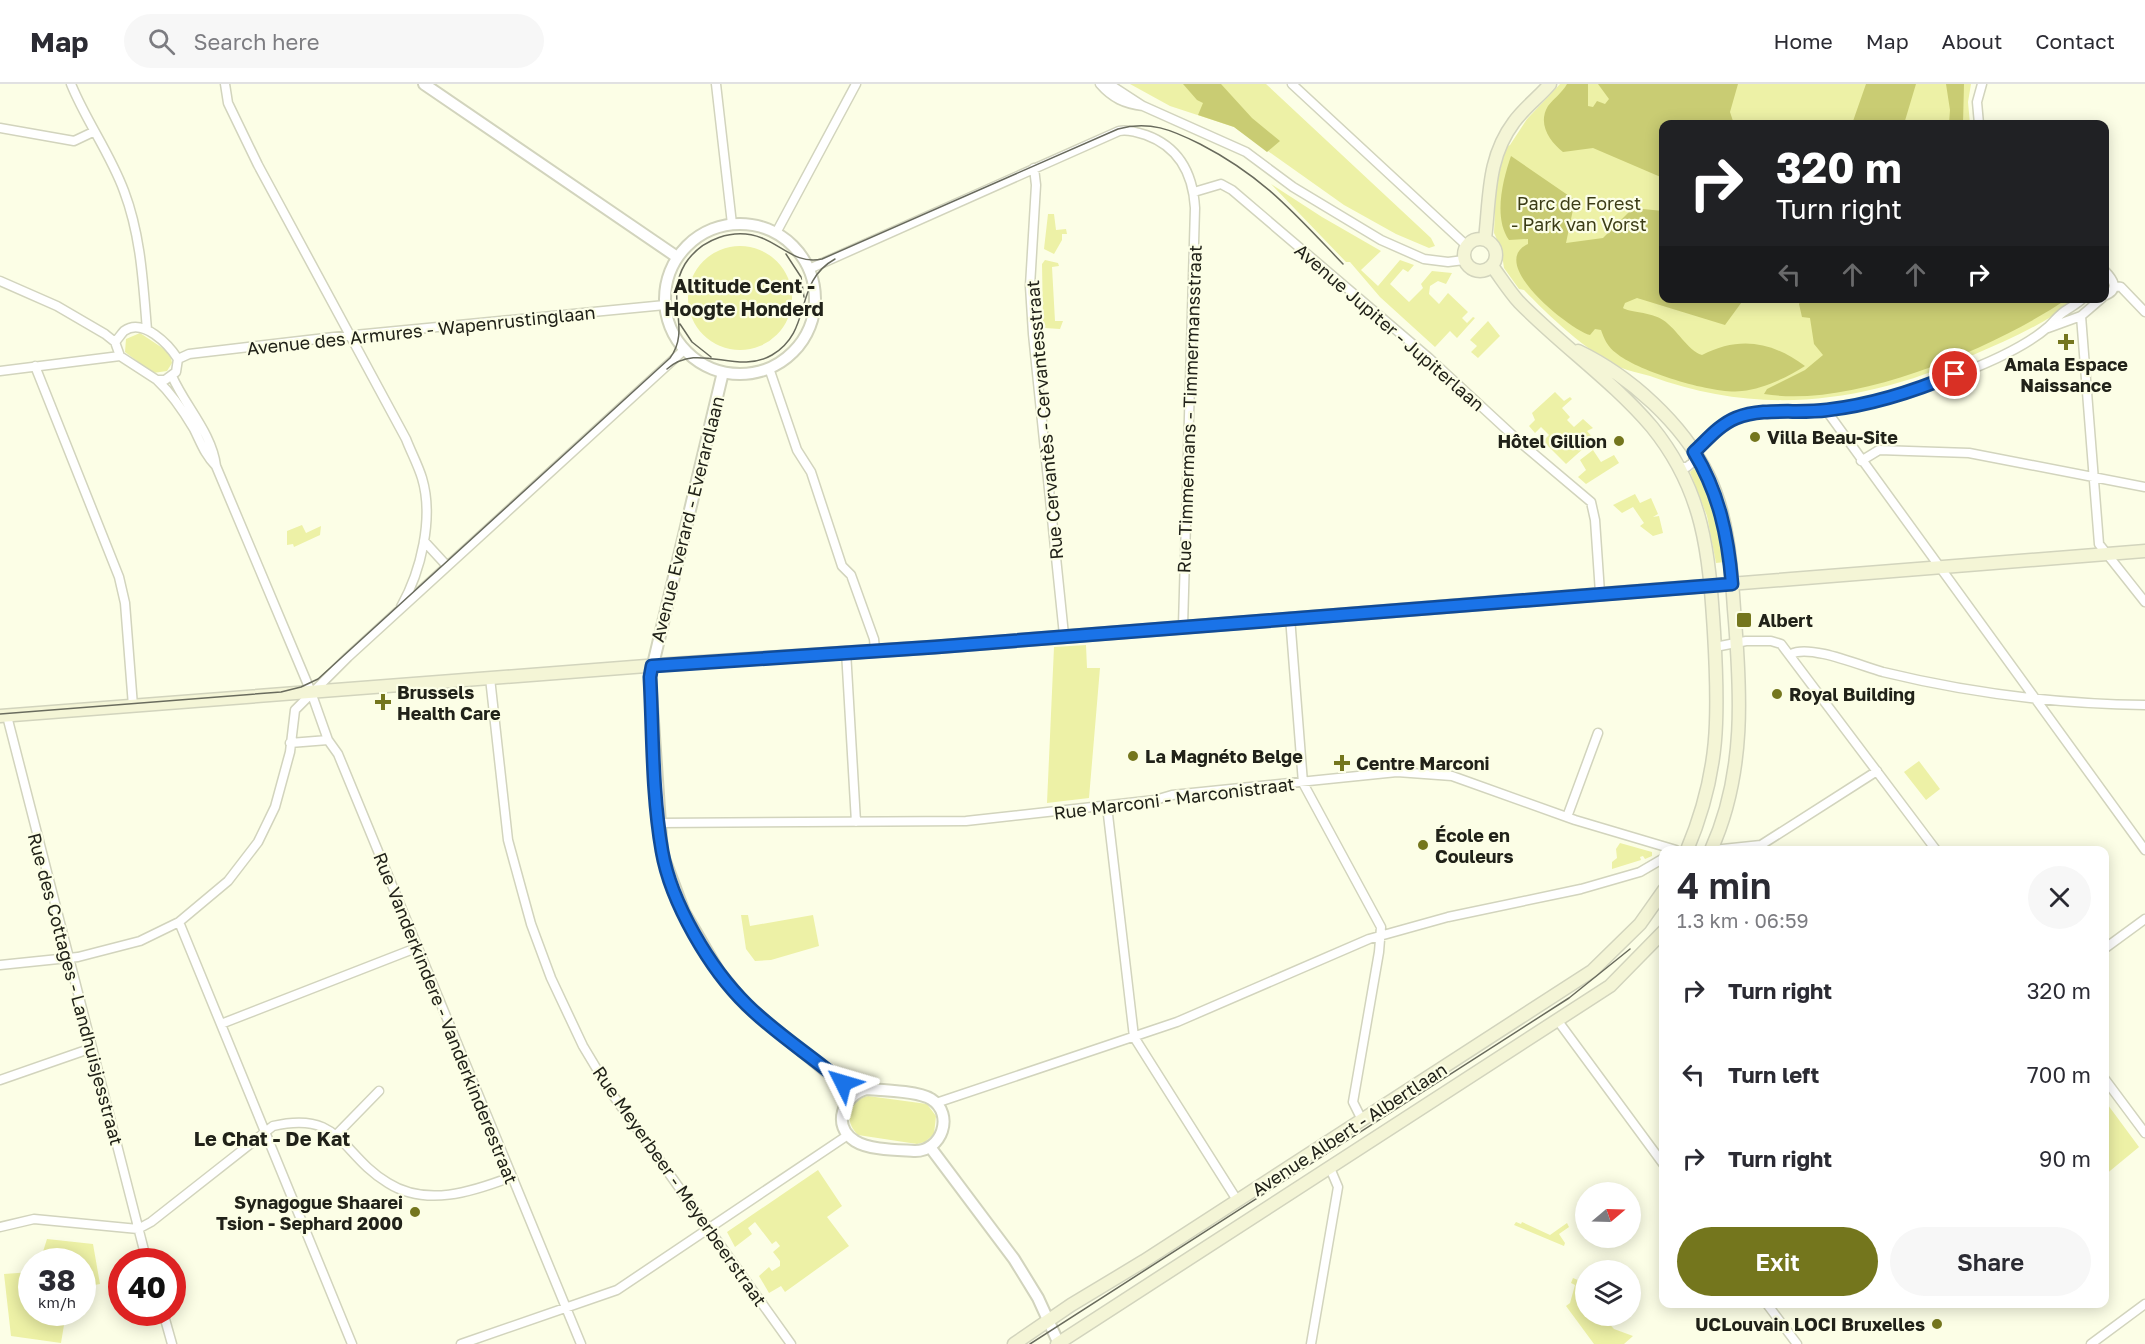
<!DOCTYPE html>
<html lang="en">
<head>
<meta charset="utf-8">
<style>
	:root { --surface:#fff; --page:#f7f7f7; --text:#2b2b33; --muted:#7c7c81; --line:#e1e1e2; --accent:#74761d }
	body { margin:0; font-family:"Golos Text",sans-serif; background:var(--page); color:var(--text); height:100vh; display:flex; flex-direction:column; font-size:22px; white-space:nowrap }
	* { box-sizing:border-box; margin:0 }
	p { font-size:20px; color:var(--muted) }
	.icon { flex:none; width:33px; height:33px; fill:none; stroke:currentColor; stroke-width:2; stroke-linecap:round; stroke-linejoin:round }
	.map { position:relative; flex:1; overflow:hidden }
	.panel { position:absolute; left:1659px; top:762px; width:450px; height:462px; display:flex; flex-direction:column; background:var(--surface); border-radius:12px; box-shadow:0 3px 15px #0003 }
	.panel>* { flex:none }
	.top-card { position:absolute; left:1659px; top:36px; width:450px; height:183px; border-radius:12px; box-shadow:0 3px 15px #0003; background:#202124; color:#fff; overflow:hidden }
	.needle { width:39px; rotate:71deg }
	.fabs { position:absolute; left:1575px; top:1098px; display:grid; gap:12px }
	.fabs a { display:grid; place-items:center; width:66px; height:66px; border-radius:50%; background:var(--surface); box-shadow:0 3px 15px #0003; font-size:30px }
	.speed { position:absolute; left:18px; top:1164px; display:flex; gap:12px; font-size:30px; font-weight:700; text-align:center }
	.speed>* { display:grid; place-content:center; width:78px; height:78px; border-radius:50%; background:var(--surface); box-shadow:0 3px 15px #0003; line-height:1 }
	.speed small { font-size:15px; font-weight:400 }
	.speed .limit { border:9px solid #d22; background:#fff; color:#111 }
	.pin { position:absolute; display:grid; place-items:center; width:51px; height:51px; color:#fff; margin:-26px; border:3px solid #fff; border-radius:50%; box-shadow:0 2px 6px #0007 }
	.me { position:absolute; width:66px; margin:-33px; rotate:310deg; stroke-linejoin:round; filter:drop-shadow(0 0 4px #0008) }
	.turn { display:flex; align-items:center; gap:21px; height:126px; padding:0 18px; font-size:27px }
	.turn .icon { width:78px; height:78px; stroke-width:2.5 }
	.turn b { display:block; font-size:42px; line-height:51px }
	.lanes { display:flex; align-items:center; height:57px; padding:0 18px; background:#0003; justify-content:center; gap:30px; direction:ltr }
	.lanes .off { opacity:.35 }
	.round { display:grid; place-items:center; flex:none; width:63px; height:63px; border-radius:32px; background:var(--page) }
	.summary { display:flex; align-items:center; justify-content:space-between; height:102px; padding:0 18px }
	h1 { font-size:36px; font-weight:600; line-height:45px }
	.primary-button { display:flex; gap:12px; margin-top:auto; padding:12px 18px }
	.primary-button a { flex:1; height:69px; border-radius:36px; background:var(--accent); color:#fff; font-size:24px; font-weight:600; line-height:69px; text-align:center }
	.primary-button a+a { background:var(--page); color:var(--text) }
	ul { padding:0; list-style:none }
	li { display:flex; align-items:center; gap:18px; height:84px; padding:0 18px }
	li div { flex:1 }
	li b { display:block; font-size:22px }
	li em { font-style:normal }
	header { display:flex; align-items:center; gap:36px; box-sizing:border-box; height:84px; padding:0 30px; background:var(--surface); border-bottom:2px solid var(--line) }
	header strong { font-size:28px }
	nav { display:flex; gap:33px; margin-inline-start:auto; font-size:21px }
	.search { width:420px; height:54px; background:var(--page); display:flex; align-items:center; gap:15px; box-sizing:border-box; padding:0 21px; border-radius:33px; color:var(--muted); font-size:22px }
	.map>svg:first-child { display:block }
	.green { fill:#edf1a6 }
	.forest { fill:#c9cc73 }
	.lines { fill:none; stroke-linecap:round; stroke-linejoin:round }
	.minor-casing { stroke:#d2d4bd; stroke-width:11 }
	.tertiary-casing { stroke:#d2d4bd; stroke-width:14 }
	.secondary-casing { stroke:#d2d4bd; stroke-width:15 }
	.minor { stroke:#fff; stroke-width:8 }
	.tertiary { stroke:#fff; stroke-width:10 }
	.secondary { stroke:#f4f5d6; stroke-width:12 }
	.tram { stroke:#696b5d; stroke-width:1.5 }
	.route-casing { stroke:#114b97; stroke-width:15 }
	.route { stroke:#1a73e8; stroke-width:10 }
	.poi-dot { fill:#74761d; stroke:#fcfee6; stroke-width:2 }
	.labels { text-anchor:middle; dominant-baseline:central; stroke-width:4.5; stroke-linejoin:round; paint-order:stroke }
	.park-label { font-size:18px; fill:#3b3c16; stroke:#fcfee6 }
	.street-label { font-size:18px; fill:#212219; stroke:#fcfee6 }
	.poi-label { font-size:18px; font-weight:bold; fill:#212219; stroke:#fcfee6; text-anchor:start }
	.neighbourhood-label { font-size:20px; font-weight:bold; fill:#212219; stroke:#fcfee6 }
</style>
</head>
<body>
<header>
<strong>Map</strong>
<div class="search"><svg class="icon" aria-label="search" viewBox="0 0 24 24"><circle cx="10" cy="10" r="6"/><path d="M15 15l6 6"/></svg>Search here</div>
<nav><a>Home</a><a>Map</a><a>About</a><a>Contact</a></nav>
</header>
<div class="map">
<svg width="2145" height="1260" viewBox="0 0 2145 1260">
	<rect width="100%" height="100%" fill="#fcfee6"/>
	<path class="green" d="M 1130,0 L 1266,0 L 1431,154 L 1435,162 L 1429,164 L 1396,150 L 1344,121 L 1234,43 L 1170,22 Z
		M 1560,0 L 1971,0 L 1968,18 L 1970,40 L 1664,40 L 1664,214 L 2077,215 C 2046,239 2009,256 1973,271 C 1866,319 1761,333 1650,292 C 1640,289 1629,287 1619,283 C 1586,267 1549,232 1524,206 L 1519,205 L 1504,184 L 1501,164 L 1494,149 L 1496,101 L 1506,63 L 1510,61 L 1527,35 Z
		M 1271,100 L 1322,133 L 1381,167 L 1361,186 L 1378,202 L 1400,176 L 1414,181 L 1408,188 L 1403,185 L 1390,200 L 1409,218 L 1423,204 L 1421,200 L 1432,187 L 1452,189 L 1446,200 L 1438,197 L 1430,202 L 1429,210 L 1439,220 L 1448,209 L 1468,228 L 1462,234 L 1467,239 L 1473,233 L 1475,234 L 1457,254 L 1450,247 L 1435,263 L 1380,213 L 1350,178 L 1346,178 Z
		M 1048,130 L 1054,130 L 1056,146 L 1066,145 L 1067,150 L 1062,150 L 1062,156 L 1054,170 L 1044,165 Z
		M688 214a52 52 0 1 1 104 0a52 52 0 1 1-104 0Z
		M 1045,176 L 1058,179 L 1059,182 L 1052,183 L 1055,237 L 1063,237 L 1060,245 L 1045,244 L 1043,237 L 1042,180 Z
		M 1488,237 L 1500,252 L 1478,274 L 1471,268 L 1477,262 L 1470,256 Z
		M 140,249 L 170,269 L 172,279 L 167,287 L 153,289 L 125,268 L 126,255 Z
		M 1555,308 L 1564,317 L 1570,313 L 1572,315 L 1562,324 L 1570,333 L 1567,336 L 1574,343 L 1583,335 L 1593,344 L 1587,347 L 1594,355 L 1566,380 L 1543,357 L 1549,351 L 1541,343 L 1535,349 L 1529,342 L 1535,336 L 1532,329 Z
		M 1593,366 L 1601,378 L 1614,371 L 1619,379 L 1586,400 L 1578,393 L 1586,386 L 1580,376 Z
		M 1695,384 L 1698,384 C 1716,412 1720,446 1725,478 L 1716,479 L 1707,432 L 1690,388 Z
		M 1635,410 L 1640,419 L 1651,414 L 1658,430 L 1653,433 L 1659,432 L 1663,449 L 1653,452 L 1640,442 L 1644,439 L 1633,423 L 1622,429 L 1613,421 Z
		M 302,441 L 306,449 L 321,442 L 320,451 L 294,463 L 293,460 L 287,461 L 287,447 Z
		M 1086,561 L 1087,584 L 1100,584 L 1089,714 L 1047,719 L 1054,563 Z
		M 1919,677 L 1940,705 L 1926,716 L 1904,688 Z
		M 1620,759 L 1652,768 L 1652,772 L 1645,775 L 1643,772 L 1640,773 L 1641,776 L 1612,785 L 1612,778 L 1617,774 L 1616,765 Z
		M 741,831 L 748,831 L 750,842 L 813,831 L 819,862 L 771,876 L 755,877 L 746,865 Z
		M 868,1012 L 927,1020 L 936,1032 L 934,1050 L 925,1058 L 917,1060 L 858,1051 C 843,1036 848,1017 868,1012 Z
		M 2105,1017 L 2139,1063 L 2105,1091 Z
		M 818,1086 L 842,1122 L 827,1133 L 849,1162 L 785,1208 L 781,1202 L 769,1209 L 759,1192 L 769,1183 L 772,1187 L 780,1182 L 780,1177 L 773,1168 L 780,1162 L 776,1157 L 772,1160 L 755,1138 L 748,1144 L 752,1150 L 735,1163 L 727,1148 Z
		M 1516,1138 L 1521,1140 L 1522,1138 L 1550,1151 L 1567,1139 L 1569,1143 L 1559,1150 L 1565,1159 L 1564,1162 L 1514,1141 Z
		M 47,1155 L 93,1160 L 100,1200 L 83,1203 L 82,1178 L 40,1177 Z
		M 31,1188 L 32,1228 L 66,1229 L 61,1259 L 11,1252 L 4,1190 Z
		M 1573,1194 L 1585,1199 L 1586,1232 L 1602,1232 L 1614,1245 L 1633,1252 L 1624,1260 L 1594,1260 L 1566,1222 L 1570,1219 L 1575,1201 L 1571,1199 Z"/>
	<path class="forest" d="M 1183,0 L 1221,0 L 1252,34 L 1280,57 L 1267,68 L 1234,43 L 1198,31 L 1203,19 L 1197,16 Z
		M 1567,0 L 1588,0 L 1588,22 L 1593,23 L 1597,17 L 1605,20 L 1609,15 L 1598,0 L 1738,0 L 1730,28 L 1734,40 L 1664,40 L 1663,94 L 1593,64 L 1563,68 C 1550,58 1537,40 1548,22 C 1554,14 1562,9 1567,0 Z
		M 1866,0 L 1916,0 L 1904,40 L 1852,40 Z
		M 1946,0 L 1964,0 L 1963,40 L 1949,40 L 1950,26 Z
		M 1511,72 L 1575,116 L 1566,159 L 1603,154 L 1633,124 L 1663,127 L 1664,214 L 1744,215 L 1725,241 L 1637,214 L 1625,219 L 1623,224 C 1628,228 1651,228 1663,236 C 1677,245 1687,266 1702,271 C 1739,252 1771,257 1805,282 C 1788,293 1763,305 1742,307 C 1714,311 1637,287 1616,269 C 1608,263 1604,255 1601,246 L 1595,245 L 1590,251 C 1569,245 1486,179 1528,160 L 1528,155 L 1509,156 C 1493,134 1503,95 1511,72 Z
		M 1884,214 L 1911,219 L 1927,219 L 1930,214 L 2067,215 C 1995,264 1852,325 1764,310 L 1767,305 L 1805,286 L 1823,271 L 1814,260 L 1810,234 L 1802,233 L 1799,220 L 1802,215 Z"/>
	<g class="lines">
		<g class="minor-casing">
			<path id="minor" d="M 71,0 C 86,37 110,69 124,107 C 141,152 143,198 147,246
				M 225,0 L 228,19 L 258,81 L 406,355 C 411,368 418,381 422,394 C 434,434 421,487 401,523
				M 716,0 L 732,140
				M 1100,0 C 1112,14 1125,20 1143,22
				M 1109,0 L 1143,22 L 1246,68 L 1293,103 L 1381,156 L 1424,175 L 1448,178 L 1464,176
				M 1292,0 L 1466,161
				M 1979,40 L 1977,18 L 1982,0
				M 0,44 L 74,57 L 93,48
				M 1034,84 L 1036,101 L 1030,202 L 1033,250 L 1064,551
				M 1194,108 L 1221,100 L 1232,106 L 1429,274 L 1521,359 L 1591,418 L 1595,436 L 1600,509
				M 776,149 L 856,0
				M 809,185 L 1119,47 C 1127,45 1137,48 1146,51 C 1179,63 1193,90 1195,124 L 1183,542
				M 2104,186 C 2113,195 2121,206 2104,212
				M 0,197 L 57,222 L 105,250 L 115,258 L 120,272 L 157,296 L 165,296 L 176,288 L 178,275 C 169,261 143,233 124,247 C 121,250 118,255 115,258
				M 2115,202 L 2121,203 L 2145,228
				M 2081,232 L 2099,460 L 2145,518
				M 2048,244 L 2081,232 L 2102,214
				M 178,275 L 189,270 L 334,253 L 665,221
				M 35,282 L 119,493 L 125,519 L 133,622
				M 769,284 L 797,366 L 811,388 L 842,482 L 851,491 L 874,555 L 875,565
				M 0,287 L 120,272
				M 172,292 C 185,322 212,349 216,382 L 311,608 L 328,656 L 338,670 L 581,1260
				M 157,296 C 172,310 184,328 194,345 C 201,359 205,371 216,382
				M 1826,326 L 2145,766
				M 1861,377 L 1879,366 L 1969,369 L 2145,403
				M 1680,383 L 1687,383 L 1693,378 L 1694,368 C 1706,357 1717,345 1732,336 C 1757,322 1814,330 1845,324 C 1900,313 2007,279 2048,243 C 2053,239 2056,234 2061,230 C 2068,224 2077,221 2083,214
				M 424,457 L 447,482
				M 1290,533 L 1303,699 L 1381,843 L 1379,868 L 1353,1018 L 1362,1036
				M 1715,563 L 1746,557 L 1771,557 L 1781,560 L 1936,766
				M 846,567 L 856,738
				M 1791,570 C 1810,560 1861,582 1883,588 C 1969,609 2057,620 2145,621
				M 490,594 L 508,756 L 531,840 L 551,894 L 583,962 L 610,1007 L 791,1260
				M 7,632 L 147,1178
				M 290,659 L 328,656
				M 1107,722 L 1134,953 L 1237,1116
				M 1567,733 L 1598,649
				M 658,739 L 966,737 L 1155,716 L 1172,711 L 1397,688 L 1452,692 L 1575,736 L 1676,766
				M 1713,766 L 1761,761 L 1877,687
				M 179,838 L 352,1260
				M 2104,865 L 2145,835
				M 0,881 L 78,873 L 140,857 L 179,838 L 228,797 L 258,758 L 275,723 L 290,668 L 295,626 L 348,573 L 684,266
				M 1558,937 L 1664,1081
				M 221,940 L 416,864
				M 2104,994 L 2145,1049
				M 0,996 L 92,964
				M 936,1019 L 1177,938 L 1369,855 L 1448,833 L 1581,805 L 1640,788 L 1664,774
				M 336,1051 L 379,1007
				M 0,1143 L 34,1135 L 138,1145 L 151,1138 L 273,1042 C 342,1026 340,1070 388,1099 C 426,1123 472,1108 511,1093
				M 1767,1220 L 1797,1260
				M 163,1228 L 172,1260
				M 461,1260 L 617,1206 L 848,1051
				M 1311,1260 L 1338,1103 L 1330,1084
				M 2091,1260 L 2145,1220"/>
		</g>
		<g class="tertiary-casing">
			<path id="tertiary" d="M 424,0 L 677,173
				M665 215a75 75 0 1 1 150 0a75 75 0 1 1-150 0Z
				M 723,288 L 650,593 L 662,769 L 684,828 L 719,888 L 746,921 L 854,1010
				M 867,1005 C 882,1006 919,1007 931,1015 C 955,1030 942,1068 914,1067 C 898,1066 869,1066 855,1057 C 831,1042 843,1011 867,1005 Z
				M 930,1063 L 1014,1175 L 1038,1214 L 1059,1260"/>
		</g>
		<g class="secondary-casing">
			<path id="secondary" d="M1464 171a16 16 0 1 1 32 0a16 16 0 1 1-32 0Z
				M 1485,155 C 1490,113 1487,74 1514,38 C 1524,24 1539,13 1550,0
				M 1492,182 C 1501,194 1509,207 1519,218 C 1561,261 1613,297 1652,343 C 1704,407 1709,469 1714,548 C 1719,631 1720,688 1687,766
				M 1578,267 C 1630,292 1682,339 1708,391 C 1728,432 1731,480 1734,525 C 1741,607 1746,689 1711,766
				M 0,632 L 672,580 L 935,563 L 2145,467
				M 1014,1260 L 1071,1221 L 1144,1177 L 1592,887 L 1640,840 L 1664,806
				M 1057,1260 L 1610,902 L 1664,847"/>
		</g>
		<use href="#minor" class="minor"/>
		<use href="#tertiary" class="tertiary"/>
		<use href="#secondary" class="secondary"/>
		<path class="tram" d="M 786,170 L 801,193 L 804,213
			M 680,240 L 692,258 L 711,273
			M 667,285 C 699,257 736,292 772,271 C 814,246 792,199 835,175
			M 0,630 L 281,608 L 301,603 L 318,595 L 670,274 C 692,245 664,215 685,180 C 701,155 734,143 762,154 C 784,163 796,180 822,175 L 1118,45 C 1149,36 1172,46 1200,60 C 1264,93 1294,129 1343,180
			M 1030,1260 L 1569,914 L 1630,865"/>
	</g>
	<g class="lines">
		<g class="route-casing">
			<path id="route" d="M 843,999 C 812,972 776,950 747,921 C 710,885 671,819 662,767 C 652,710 653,651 650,593 L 652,582 L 935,563 L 1732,500 C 1728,452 1719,409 1694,368 C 1707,356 1719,341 1736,334 C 1764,323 1798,330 1827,326 C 1871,321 1915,307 1955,290"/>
		</g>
		<use href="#route" class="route"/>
	</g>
	<g class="poi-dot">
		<path d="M2063 249h6v6h6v6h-6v6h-6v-6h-6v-6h6z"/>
		<circle cx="1755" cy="353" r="6"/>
		<circle cx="1619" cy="357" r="6"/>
		<rect x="1736" y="528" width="16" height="16" rx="3"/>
		<circle cx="1777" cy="610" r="6"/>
		<path d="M380 609h6v6h6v6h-6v6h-6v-6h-6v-6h6z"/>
		<circle cx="1133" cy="672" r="6"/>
		<path d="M1339 670h6v6h6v6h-6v6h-6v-6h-6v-6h6z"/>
		<circle cx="1423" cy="761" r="6"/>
		<circle cx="415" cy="1128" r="6"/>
		<circle cx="1937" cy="1240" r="6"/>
	</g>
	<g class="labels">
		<g class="park-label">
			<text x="1579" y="119">Parc de Forest<tspan x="1579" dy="21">- Park van Vorst</tspan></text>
		</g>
		<g class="street-label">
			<text transform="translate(1390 243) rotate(41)">Avenue Jupiter - Jupiterlaan</text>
			<text transform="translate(421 246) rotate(-6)">Avenue des Armures - Wapenrustinglaan</text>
			<text transform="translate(1189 325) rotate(-88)">Rue Timmermans - Timmermansstraat</text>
			<text transform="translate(1044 336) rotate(-95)">Rue Cervantès - Cervantesstraat</text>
			<text transform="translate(687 435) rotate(-76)">Avenue Everard - Everardlaan</text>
			<text transform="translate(1174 714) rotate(-7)">Rue Marconi - Marconistraat</text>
			<text transform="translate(76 905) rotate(75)">Rue des Cottages - Landhuisjesstraat</text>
			<text transform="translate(446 934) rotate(68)">Rue Vanderkindere - Vanderkinderestraat</text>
			<text transform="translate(1349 1045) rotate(-33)">Avenue Albert - Albertlaan</text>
			<text transform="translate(680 1102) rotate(55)">Rue Meyerbeer - Meyerbeerstraat</text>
		</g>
		<g class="poi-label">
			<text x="2066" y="280" text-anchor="middle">Amala Espace<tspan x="2066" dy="21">Naissance</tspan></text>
			<text x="1767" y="353">Villa Beau-Site</text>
			<text x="1607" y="357" text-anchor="end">Hôtel Gillion</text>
			<text x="1758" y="536">Albert</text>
			<text x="397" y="608">Brussels<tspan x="397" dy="21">Health Care</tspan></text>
			<text x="1789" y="610">Royal Building</text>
			<text x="1145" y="672">La Magnéto Belge</text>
			<text x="1356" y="679">Centre Marconi</text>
			<text x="1435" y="751">École en<tspan x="1435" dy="21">Couleurs</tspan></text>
			<text x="403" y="1118" text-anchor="end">Synagogue Shaarei<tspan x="403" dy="21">Tsion - Sephard 2000</tspan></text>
			<text x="1925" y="1240" text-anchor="end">UCLouvain LOCI Bruxelles</text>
		</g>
		<g class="neighbourhood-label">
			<text x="744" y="201">Altitude Cent -<tspan x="744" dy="23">Hoogte Honderd</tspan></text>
			<text x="272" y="1054">Le Chat - De Kat</text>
		</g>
	</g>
</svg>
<div class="fabs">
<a><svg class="needle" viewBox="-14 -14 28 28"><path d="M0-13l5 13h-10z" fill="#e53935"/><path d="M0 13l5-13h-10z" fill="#7c7c81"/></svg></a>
<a><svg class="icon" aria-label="layers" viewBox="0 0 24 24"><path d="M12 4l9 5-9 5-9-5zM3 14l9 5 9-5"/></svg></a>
</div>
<div class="speed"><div>38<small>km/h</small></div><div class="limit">40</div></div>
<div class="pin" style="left:1955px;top:290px;background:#d93025"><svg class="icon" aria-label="arrive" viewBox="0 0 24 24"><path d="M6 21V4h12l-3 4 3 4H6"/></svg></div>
<svg class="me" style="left:843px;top:999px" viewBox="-20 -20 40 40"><path d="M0-17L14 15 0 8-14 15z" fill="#1a73e8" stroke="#fff" stroke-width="4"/></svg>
<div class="top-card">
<div class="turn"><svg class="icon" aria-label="right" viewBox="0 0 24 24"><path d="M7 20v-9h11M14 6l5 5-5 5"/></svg><div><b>320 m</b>Turn right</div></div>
<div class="lanes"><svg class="icon off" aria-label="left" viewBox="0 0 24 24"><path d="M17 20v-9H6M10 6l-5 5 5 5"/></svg><svg class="icon off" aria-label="ahead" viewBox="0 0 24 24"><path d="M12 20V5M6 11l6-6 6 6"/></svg><svg class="icon off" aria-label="ahead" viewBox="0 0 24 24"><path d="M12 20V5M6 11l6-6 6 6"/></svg><svg class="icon" aria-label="right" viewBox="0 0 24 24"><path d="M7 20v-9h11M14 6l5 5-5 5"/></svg></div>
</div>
<section class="panel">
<div class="summary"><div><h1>4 min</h1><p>1.3 km · 06:59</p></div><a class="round"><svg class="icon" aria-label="close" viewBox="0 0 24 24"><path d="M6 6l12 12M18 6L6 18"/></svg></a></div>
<ul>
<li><svg class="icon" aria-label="right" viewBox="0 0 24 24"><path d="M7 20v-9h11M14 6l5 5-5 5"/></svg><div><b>Turn right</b></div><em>320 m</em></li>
<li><svg class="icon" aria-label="left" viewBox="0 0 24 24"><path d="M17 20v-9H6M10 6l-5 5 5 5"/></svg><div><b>Turn left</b></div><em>700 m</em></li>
<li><svg class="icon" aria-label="right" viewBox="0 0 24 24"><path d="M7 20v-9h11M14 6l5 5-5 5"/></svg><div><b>Turn right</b></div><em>90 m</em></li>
</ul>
<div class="primary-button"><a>Exit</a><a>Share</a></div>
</section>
</div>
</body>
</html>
